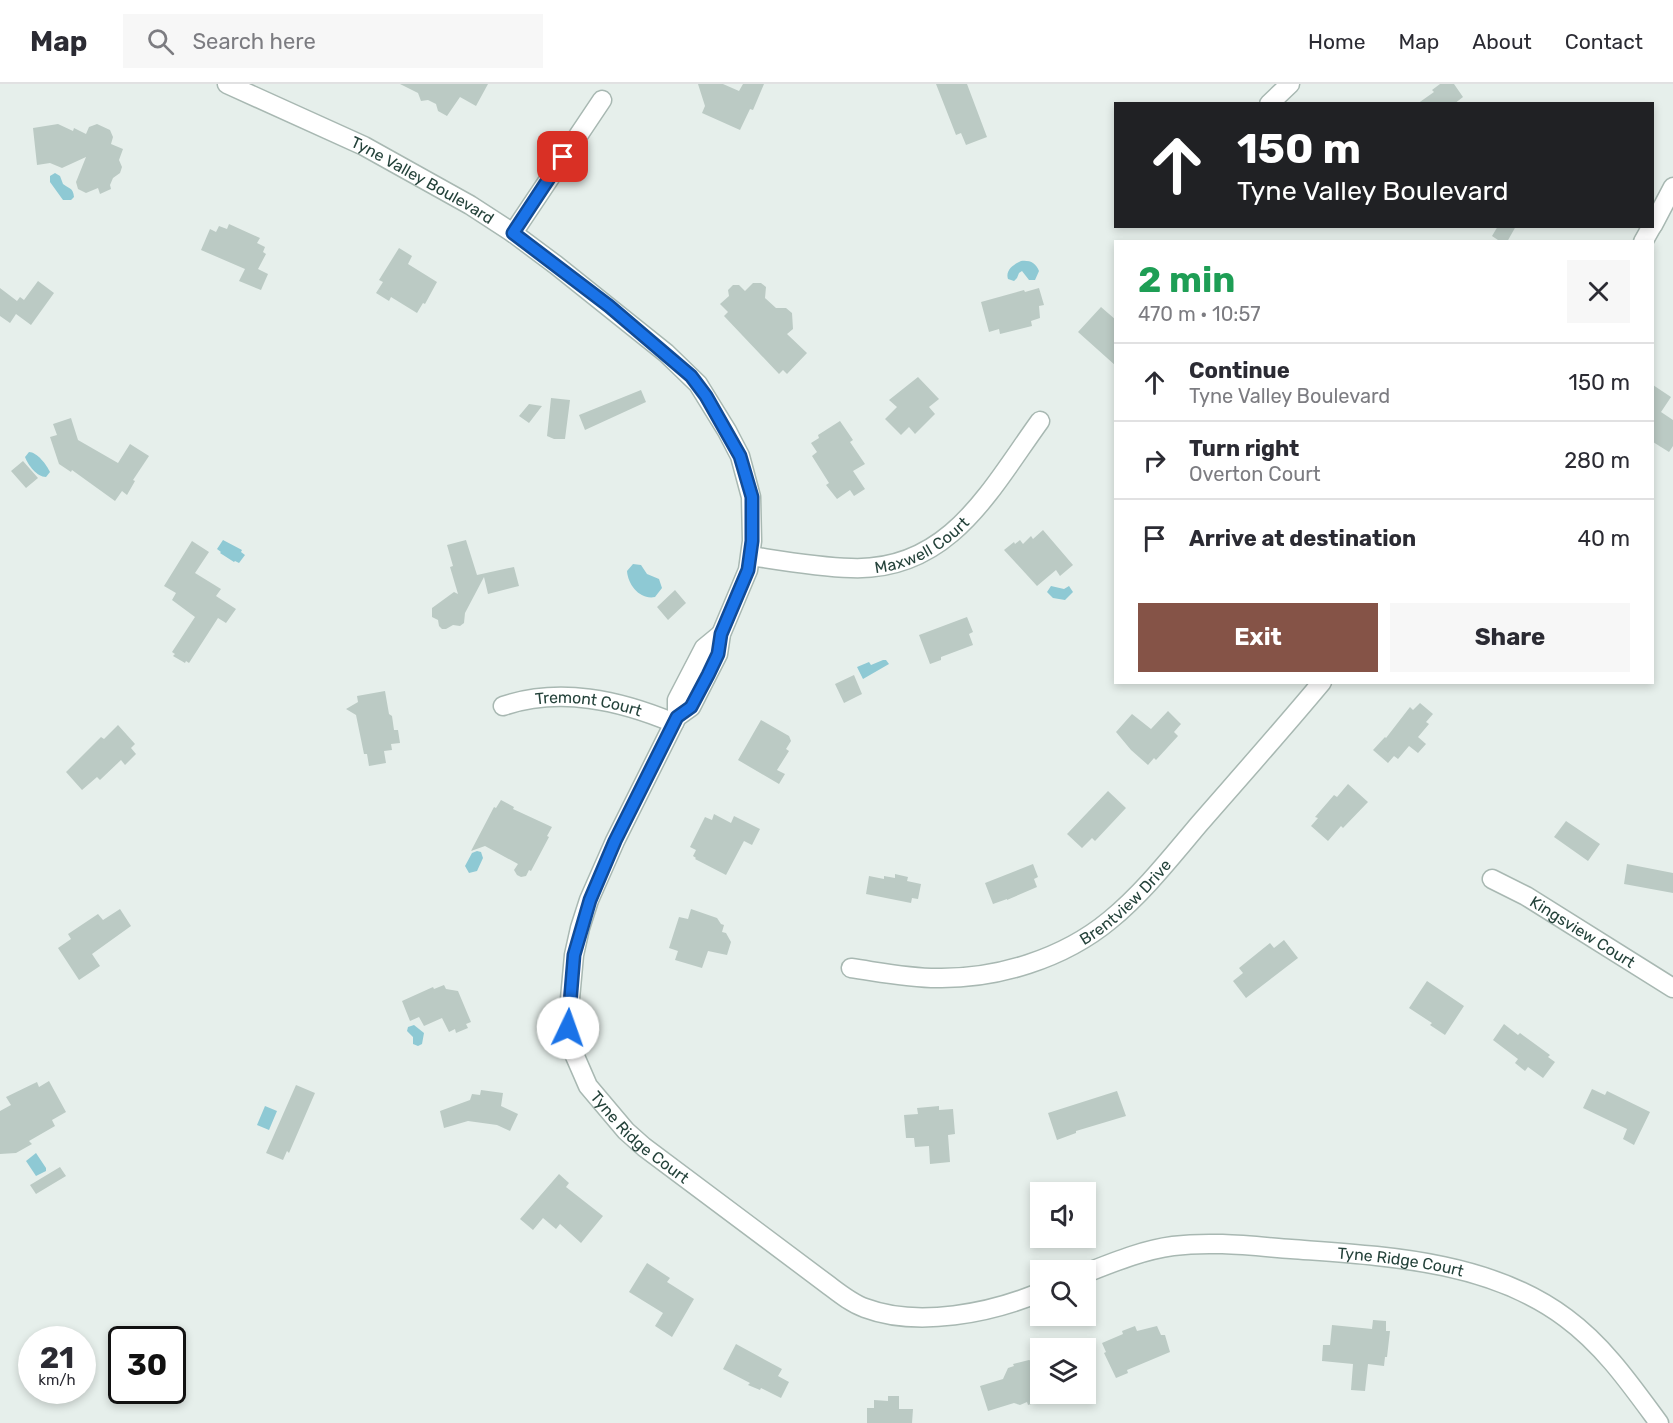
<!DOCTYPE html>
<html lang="en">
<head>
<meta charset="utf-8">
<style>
	:root { --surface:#fff; --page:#f7f7f7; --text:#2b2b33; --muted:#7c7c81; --line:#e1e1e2; --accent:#855347 }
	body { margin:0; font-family:Rubik,sans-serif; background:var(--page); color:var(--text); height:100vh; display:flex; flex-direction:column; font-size:22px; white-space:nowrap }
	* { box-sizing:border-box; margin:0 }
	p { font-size:20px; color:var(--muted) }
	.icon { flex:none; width:33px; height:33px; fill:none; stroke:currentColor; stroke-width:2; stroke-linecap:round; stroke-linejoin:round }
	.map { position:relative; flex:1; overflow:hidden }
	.details { position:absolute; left:1114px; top:156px; width:540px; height:444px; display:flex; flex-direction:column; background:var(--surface); border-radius:0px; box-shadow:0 3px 9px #0003 }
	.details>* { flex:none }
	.guide { position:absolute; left:1114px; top:18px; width:540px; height:126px; border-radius:0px; box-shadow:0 3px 9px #0003; background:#202124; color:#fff; overflow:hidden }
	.tools { position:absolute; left:1030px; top:1098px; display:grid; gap:12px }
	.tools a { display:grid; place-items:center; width:66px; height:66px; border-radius:0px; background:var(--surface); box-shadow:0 3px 9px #0003; font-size:30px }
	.speed { position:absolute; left:18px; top:1242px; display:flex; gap:12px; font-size:30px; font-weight:700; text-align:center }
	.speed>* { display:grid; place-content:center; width:78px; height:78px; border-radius:50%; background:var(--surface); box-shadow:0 3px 9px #0003; line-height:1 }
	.speed small { font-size:15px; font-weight:400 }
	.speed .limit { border:3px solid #111; border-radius:9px; background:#fff; color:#111 }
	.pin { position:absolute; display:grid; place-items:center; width:51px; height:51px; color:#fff; margin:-26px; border-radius:12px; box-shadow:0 3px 9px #0006 }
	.me { position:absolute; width:66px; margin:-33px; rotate:3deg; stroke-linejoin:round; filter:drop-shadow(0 0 4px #0008) }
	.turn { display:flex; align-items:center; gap:21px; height:126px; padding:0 24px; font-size:27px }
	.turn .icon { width:78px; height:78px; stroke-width:2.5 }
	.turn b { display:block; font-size:42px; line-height:51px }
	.round { display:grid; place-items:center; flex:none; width:63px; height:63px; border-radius:0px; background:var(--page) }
	.headline { display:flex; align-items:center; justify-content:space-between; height:102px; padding:0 24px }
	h1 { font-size:36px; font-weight:700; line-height:45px; color:#1e9e55 }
	.cta { display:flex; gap:12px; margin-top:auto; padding:12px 24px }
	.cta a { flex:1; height:69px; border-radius:0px; background:var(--accent); color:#fff; font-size:24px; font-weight:700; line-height:69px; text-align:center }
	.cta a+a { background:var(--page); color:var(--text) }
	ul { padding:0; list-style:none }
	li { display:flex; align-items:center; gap:18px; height:78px; padding:0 24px; border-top:2px solid var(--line) }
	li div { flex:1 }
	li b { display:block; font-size:22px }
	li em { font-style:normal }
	header { display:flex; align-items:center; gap:36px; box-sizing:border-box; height:84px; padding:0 30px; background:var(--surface); border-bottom:2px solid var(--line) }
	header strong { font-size:28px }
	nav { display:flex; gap:33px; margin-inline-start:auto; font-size:21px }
	.search { width:420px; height:54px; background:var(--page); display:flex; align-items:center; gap:15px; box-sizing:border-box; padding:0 21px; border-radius:0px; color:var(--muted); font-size:22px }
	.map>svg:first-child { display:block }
	.water { fill:#8ec9d4 }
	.building { fill:#bbcac4 }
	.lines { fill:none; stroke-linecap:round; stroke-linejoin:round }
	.minor-casing { stroke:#a8b8b2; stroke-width:21 }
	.minor { stroke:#fff; stroke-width:18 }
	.route-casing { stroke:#114b97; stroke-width:15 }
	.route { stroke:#1a73e8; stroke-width:10 }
	.labels { text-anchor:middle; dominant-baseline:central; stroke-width:4.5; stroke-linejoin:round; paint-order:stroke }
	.street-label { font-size:16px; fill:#24423a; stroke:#f7fbf9 }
</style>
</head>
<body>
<header>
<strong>Map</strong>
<div class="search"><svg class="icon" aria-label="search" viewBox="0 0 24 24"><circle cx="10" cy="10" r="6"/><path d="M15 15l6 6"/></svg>Search here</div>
<nav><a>Home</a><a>Map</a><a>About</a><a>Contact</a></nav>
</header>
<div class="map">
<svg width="1673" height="1339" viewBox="0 0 1673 1339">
	<rect width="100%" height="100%" fill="#e6efeb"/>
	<path class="water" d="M 55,89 L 60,92 L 63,100 C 69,105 73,103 74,113 L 71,116 L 63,116 L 50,98 L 50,92 Z
		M 1021,177 C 1030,176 1036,179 1039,187 L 1035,196 L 1029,196 L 1022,187 L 1019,189 L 1017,194 L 1014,197 L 1008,195 C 1005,186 1014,180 1021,177 Z
		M 29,368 C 37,368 47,381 50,388 L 46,393 C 37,393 28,381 25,373 Z
		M 223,456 L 242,466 L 241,468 L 245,471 L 239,479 L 235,477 L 234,478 L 220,469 L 221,468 L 217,465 Z
		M 633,480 L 641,481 L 647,490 L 659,495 L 662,504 L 655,513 C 640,516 628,501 627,487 Z
		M 1051,502 L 1064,505 L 1069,502 L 1073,508 L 1065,516 L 1053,514 L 1047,508 Z
		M 883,576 L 886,576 L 889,580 L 863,595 L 857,583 L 869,578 L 871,581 Z
		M 477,767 L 481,768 L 483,774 L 477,787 L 469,789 L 465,782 L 472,769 Z
		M 414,941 L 424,949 L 422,960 L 418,962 L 413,960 L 413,953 L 407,947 L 408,943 Z
		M 265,1022 L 277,1027 L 269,1046 L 257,1041 Z
		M 36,1069 L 46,1084 L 46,1087 L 36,1092 L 26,1077 Z"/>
	<path class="building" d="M 400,0 L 488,0 L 476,22 L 460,13 L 447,32 L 438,27 L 436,20 L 428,16 L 421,17 L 418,9 Z
		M 698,0 L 723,0 L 739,7 L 743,0 L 764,0 L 753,26 L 750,25 L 740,46 L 702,29 L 705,22 Z
		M 936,0 L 967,0 L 987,53 L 966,61 L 961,49 L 956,51 Z
		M 1440,0 L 1454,0 L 1463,13 L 1454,20 L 1417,20 L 1434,8 L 1432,6 Z
		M 58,40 L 73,47 L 74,44 L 86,50 L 89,43 L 97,40 L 110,46 L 113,53 L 111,60 L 123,65 L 119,76 L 122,83 L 120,89 L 113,94 L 110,101 L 111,105 L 100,110 L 98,104 L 86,109 L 78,105 L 76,98 L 86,73 L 62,84 L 50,79 L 37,81 L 33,44 Z
		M 229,140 L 260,154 L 257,159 L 265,163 L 263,168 L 266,170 L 258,185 L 268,190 L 261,206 L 239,197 L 245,185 L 201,166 L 210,145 L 216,148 L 219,142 L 227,145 Z
		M 1498,142 L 1516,142 L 1507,158 L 1501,158 L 1492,152 Z
		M 399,164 L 412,172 L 408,180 L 437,198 L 425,220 L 423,219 L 417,229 L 391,213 L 389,217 L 376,209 L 383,198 L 379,196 Z
		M 38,197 L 54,209 L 31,241 L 16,230 L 10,239 L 0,232 L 0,204 L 17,217 L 20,213 L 24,216 Z
		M 753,199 L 761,199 L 766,203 L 765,214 L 776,224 L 786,224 L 792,229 L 793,245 L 787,250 L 807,269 L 787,290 L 783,286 L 779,290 L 724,232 L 728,228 L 720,220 L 729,212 L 728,206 L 733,201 L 739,201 L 745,207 Z
		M 1039,204 L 1044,221 L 1039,222 L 1040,234 L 1031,237 L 1032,242 L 1000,250 L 999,245 L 989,248 L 981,218 L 1024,206 L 1025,208 Z
		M 1101,223 L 1116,236 L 1116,282 L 1078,248 Z
		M 918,293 L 939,315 L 929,323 L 935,330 L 915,350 L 909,343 L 901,351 L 885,335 L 897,323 L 889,316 Z
		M 1653,301 L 1671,313 L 1661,328 L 1673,336 L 1673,362 L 1669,368 L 1653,358 Z
		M 641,306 L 646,318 L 585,346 L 579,331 Z
		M 551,314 L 570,316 L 565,355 L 554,355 L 547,352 Z
		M 529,320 L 542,322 L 529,339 L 519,332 Z
		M 71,334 L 78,356 L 118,379 L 130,360 L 149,372 L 133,396 L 135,397 L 127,411 L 122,407 L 115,417 L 72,386 L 71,388 L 59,380 L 50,353 L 57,351 L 53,340 Z
		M 840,337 L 853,356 L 850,358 L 865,380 L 853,387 L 865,405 L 854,412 L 850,406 L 837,415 L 826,401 L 829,399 L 812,372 L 817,368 L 811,359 L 819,354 L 818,351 Z
		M 23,377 L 38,394 L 26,404 L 11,387 Z
		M 1043,446 L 1073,481 L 1060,492 L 1056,486 L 1037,502 L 1004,466 L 1014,458 L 1015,460 L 1020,456 L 1023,460 L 1031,452 L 1033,455 Z
		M 466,456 L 477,491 L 514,483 L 519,502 L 488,510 L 484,493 L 465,529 L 464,539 L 460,542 L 453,541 L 446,545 L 442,545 L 439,542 L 438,536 L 432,533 L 432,524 L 454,508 L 458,510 L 450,483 L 453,482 L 447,461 Z
		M 192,457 L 209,468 L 195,489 L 221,505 L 216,512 L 236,525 L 226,539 L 218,534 L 189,579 L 186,577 L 185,579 L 173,572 L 175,570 L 172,568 L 195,533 L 172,516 L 176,509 L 164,502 Z
		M 675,506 L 686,519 L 668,536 L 657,523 Z
		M 967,533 L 973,548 L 969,550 L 973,561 L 941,573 L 941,576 L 930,580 L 919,551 Z
		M 854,591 L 862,610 L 844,619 L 835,600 Z
		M 385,607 L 389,630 L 392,632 L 394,646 L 398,646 L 400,659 L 391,660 L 392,666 L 384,667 L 386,679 L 369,682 L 367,670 L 364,670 L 356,631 L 346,625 L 358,618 L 357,612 Z
		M 1420,619 L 1433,630 L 1426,638 L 1429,640 L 1418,653 L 1426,660 L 1418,669 L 1409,662 L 1398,675 L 1394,672 L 1388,679 L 1373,666 L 1385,653 L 1386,654 L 1410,623 L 1413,626 Z
		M 1168,627 L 1181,640 L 1174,648 L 1178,652 L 1156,676 L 1154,674 L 1148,681 L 1131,666 L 1116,648 L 1132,630 L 1151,645 Z
		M 761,636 L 789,652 L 791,657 L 786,665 L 789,667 L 777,686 L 785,690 L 779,700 L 738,676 Z
		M 118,641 L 135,660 L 131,664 L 136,670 L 125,681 L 121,676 L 100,696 L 97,693 L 82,706 L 66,688 L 101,653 L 104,655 Z
		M 1348,700 L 1368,718 L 1343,744 L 1341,742 L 1328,757 L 1311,742 L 1318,734 L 1315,733 L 1334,711 L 1337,713 Z
		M 1108,707 L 1126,724 L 1095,757 L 1092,754 L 1082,764 L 1067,750 Z
		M 501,716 L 514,723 L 513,725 L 552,743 L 547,752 L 549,753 L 531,787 L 529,786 L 526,792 L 521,793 L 517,791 L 514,786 L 518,780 L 485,762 L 471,767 L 494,723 L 496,724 Z
		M 714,730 L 731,739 L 734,732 L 760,745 L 752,761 L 744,757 L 726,791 L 695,775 L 696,774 L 693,772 L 696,766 L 690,763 L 705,733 L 712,736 Z
		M 1566,737 L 1600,760 L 1588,777 L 1554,753 Z
		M 1033,780 L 1038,793 L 1034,795 L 1037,803 L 1007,816 L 1007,815 L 993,820 L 985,799 Z
		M 1627,780 L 1673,789 L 1673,809 L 1624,800 Z
		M 895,790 L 908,793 L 907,797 L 921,800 L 918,815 L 912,814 L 911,819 L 866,810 L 869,792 L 884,795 L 884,792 L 895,794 Z
		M 120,825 L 131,842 L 92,870 L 100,882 L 79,896 L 58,864 L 71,855 L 68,850 L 98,830 L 103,836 Z
		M 691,825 L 717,834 L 721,840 L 724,841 L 722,848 L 726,849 L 731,858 L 727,871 L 708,867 L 702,884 L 675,876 L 678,867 L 669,864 L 679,833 L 688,835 Z
		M 1284,856 L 1298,874 L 1246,914 L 1233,897 L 1243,889 L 1239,884 L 1270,859 L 1274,864 Z
		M 1427,897 L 1464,922 L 1445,951 L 1430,941 L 1432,939 L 1409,924 Z
		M 444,901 L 446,905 L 458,907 L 471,938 L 466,940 L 468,944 L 456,949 L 455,945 L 449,948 L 442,934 L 424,942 L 419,933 L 410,937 L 402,917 L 433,903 L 434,905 Z
		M 1504,940 L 1518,951 L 1520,949 L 1550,971 L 1548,973 L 1555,978 L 1543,994 L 1528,983 L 1525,987 L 1515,979 L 1518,975 L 1493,956 Z
		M 49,997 L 66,1028 L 52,1036 L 55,1042 L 29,1057 L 32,1060 L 16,1069 L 0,1070 L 0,1027 L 11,1021 L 6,1013 L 37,998 L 39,1003 Z
		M 296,1001 L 315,1009 L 289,1069 L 287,1067 L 283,1076 L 266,1069 Z
		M 1592,1005 L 1605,1011 L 1607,1007 L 1650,1028 L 1634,1061 L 1623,1055 L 1627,1045 L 1583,1024 Z
		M 481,1006 L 503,1009 L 501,1022 L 518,1030 L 510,1047 L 497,1041 L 468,1037 L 444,1044 L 440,1027 L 470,1016 L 472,1010 L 480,1011 Z
		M 1117,1007 L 1126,1032 L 1076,1047 L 1076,1049 L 1057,1056 L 1048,1029 Z
		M 939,1022 L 939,1026 L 953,1025 L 955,1050 L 948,1051 L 950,1078 L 930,1080 L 929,1062 L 915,1063 L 914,1054 L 906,1054 L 904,1031 L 918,1030 L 917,1024 Z
		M 60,1083 L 66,1092 L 36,1110 L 30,1101 Z
		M 559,1090 L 569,1099 L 566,1103 L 603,1132 L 581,1159 L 560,1140 L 556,1145 L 543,1134 L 533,1146 L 520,1135 Z
		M 647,1179 L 670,1194 L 667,1198 L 694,1215 L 672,1253 L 655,1242 L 663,1229 L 629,1208 Z
		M 1373,1236 L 1386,1237 L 1386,1247 L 1390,1247 L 1387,1273 L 1385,1273 L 1384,1282 L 1368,1280 L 1365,1307 L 1351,1306 L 1353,1280 L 1322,1277 L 1323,1261 L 1330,1261 L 1332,1241 L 1372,1245 Z
		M 1135,1242 L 1137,1247 L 1157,1242 L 1161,1251 L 1165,1251 L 1170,1268 L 1127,1286 L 1128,1289 L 1116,1294 L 1104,1269 L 1106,1268 L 1102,1259 L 1123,1250 L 1122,1247 Z
		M 736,1260 L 782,1285 L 778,1292 L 789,1298 L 781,1314 L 761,1304 L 760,1306 L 748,1301 L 750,1299 L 723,1285 Z
		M 1029,1276 L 1036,1279 L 1039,1287 L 1041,1286 L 1042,1317 L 1028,1321 L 1027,1318 L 1020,1321 L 1014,1319 L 988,1327 L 980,1302 L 1003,1295 L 1008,1284 L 1014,1282 L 1013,1280 Z
		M 888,1312 L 899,1312 L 899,1325 L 913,1325 L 912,1339 L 867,1339 L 867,1324 L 874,1324 L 874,1316 L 888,1317 Z"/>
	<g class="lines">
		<g class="minor-casing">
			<g id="minor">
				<path id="s1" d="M 227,0 L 364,62 L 470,121 L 513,149 L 556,181 L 666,269 L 698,300 L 727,347 L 740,372 L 751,413 L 752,457 L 748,486 L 721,550 L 718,570 L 691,623 L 677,633 L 615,757 L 589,816 L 580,844 L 574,871 L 570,915 L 568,944 L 571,963 L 588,1002 L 626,1047 L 644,1063 L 827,1200 C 839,1209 851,1219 865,1224 C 918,1244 991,1229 1041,1208"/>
				<path d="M 1269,20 L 1290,0"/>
				<path d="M 1653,141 L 1673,103"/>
				<path d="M 513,149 L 602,16"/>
				<path d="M 1643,158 L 1652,142"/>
				<path id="s2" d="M 751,472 C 784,477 818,483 851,484 C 949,488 990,406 1040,337"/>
				<path id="s3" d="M 503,622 C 560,603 619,616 674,639"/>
				<path d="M 677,633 L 677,616 L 704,564 L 721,550"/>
				<path id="s4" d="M 1492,795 L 1526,812 L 1673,904"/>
				<path id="s5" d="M 851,884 C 879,888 908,894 937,894 C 997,895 1063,875 1110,836 C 1144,808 1172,772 1200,739 C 1241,692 1282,646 1322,598"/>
				<path id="s6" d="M 1086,1189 C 1114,1178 1143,1166 1173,1162 C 1212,1157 1252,1162 1291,1165 C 1383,1172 1489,1176 1566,1234 C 1604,1262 1631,1301 1659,1339"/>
			</g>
		</g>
		<use href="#minor" class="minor"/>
	</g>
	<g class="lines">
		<g class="route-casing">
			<path id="route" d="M 563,73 L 513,149 L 609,222 L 691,292 L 706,312 L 740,372 L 752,413 L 752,457 L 748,486 L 721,550 L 718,570 L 708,591 L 691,623 L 677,633 L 615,757 L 590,816 L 574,871 L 568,944"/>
		</g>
		<use href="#route" class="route"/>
	</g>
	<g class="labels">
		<g class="street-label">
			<text stroke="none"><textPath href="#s1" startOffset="218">Tyne Valley Boulevard</textPath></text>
			<text stroke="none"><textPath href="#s2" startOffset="177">Maxwell Court</textPath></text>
			<text stroke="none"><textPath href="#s3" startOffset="87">Tremont Court</textPath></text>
			<text stroke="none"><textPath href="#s5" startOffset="296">Brentview Drive</textPath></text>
			<text stroke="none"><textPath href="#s4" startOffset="105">Kingsview Court</textPath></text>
			<text stroke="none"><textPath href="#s1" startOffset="1396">Tyne Ridge Court</textPath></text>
			<text stroke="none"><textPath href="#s6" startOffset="320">Tyne Ridge Court</textPath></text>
		</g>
	</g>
</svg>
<div class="tools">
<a><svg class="icon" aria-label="sound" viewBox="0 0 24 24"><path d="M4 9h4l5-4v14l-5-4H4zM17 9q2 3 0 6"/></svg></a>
<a><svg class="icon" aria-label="search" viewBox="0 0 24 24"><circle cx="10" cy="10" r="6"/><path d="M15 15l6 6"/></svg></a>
<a><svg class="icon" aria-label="layers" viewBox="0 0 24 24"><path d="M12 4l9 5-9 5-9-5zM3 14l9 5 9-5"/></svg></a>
</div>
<div class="speed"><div>21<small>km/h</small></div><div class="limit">30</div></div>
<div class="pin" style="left:563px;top:73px;background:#d93025"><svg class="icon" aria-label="arrive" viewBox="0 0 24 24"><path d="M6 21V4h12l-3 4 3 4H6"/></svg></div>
<svg class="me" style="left:568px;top:944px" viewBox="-20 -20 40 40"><circle r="19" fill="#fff"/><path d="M0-13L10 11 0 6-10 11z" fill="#1a73e8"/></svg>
<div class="guide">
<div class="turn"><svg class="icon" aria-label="ahead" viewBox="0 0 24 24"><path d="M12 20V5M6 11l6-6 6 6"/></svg><div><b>150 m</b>Tyne Valley Boulevard</div></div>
</div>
<section class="details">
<div class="headline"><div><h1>2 min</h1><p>470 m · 10:57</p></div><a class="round"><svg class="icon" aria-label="close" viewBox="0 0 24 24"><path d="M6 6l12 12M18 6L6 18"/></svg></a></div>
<ul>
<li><svg class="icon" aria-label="ahead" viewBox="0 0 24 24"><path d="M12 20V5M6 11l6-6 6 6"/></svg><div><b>Continue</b><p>Tyne Valley Boulevard</p></div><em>150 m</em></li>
<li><svg class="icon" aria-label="right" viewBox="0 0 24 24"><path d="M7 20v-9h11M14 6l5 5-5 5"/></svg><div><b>Turn right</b><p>Overton Court</p></div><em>280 m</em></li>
<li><svg class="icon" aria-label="arrive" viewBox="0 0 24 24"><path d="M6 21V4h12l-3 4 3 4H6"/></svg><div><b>Arrive at destination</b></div><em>40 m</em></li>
</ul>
<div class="cta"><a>Exit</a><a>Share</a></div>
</section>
</div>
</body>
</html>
